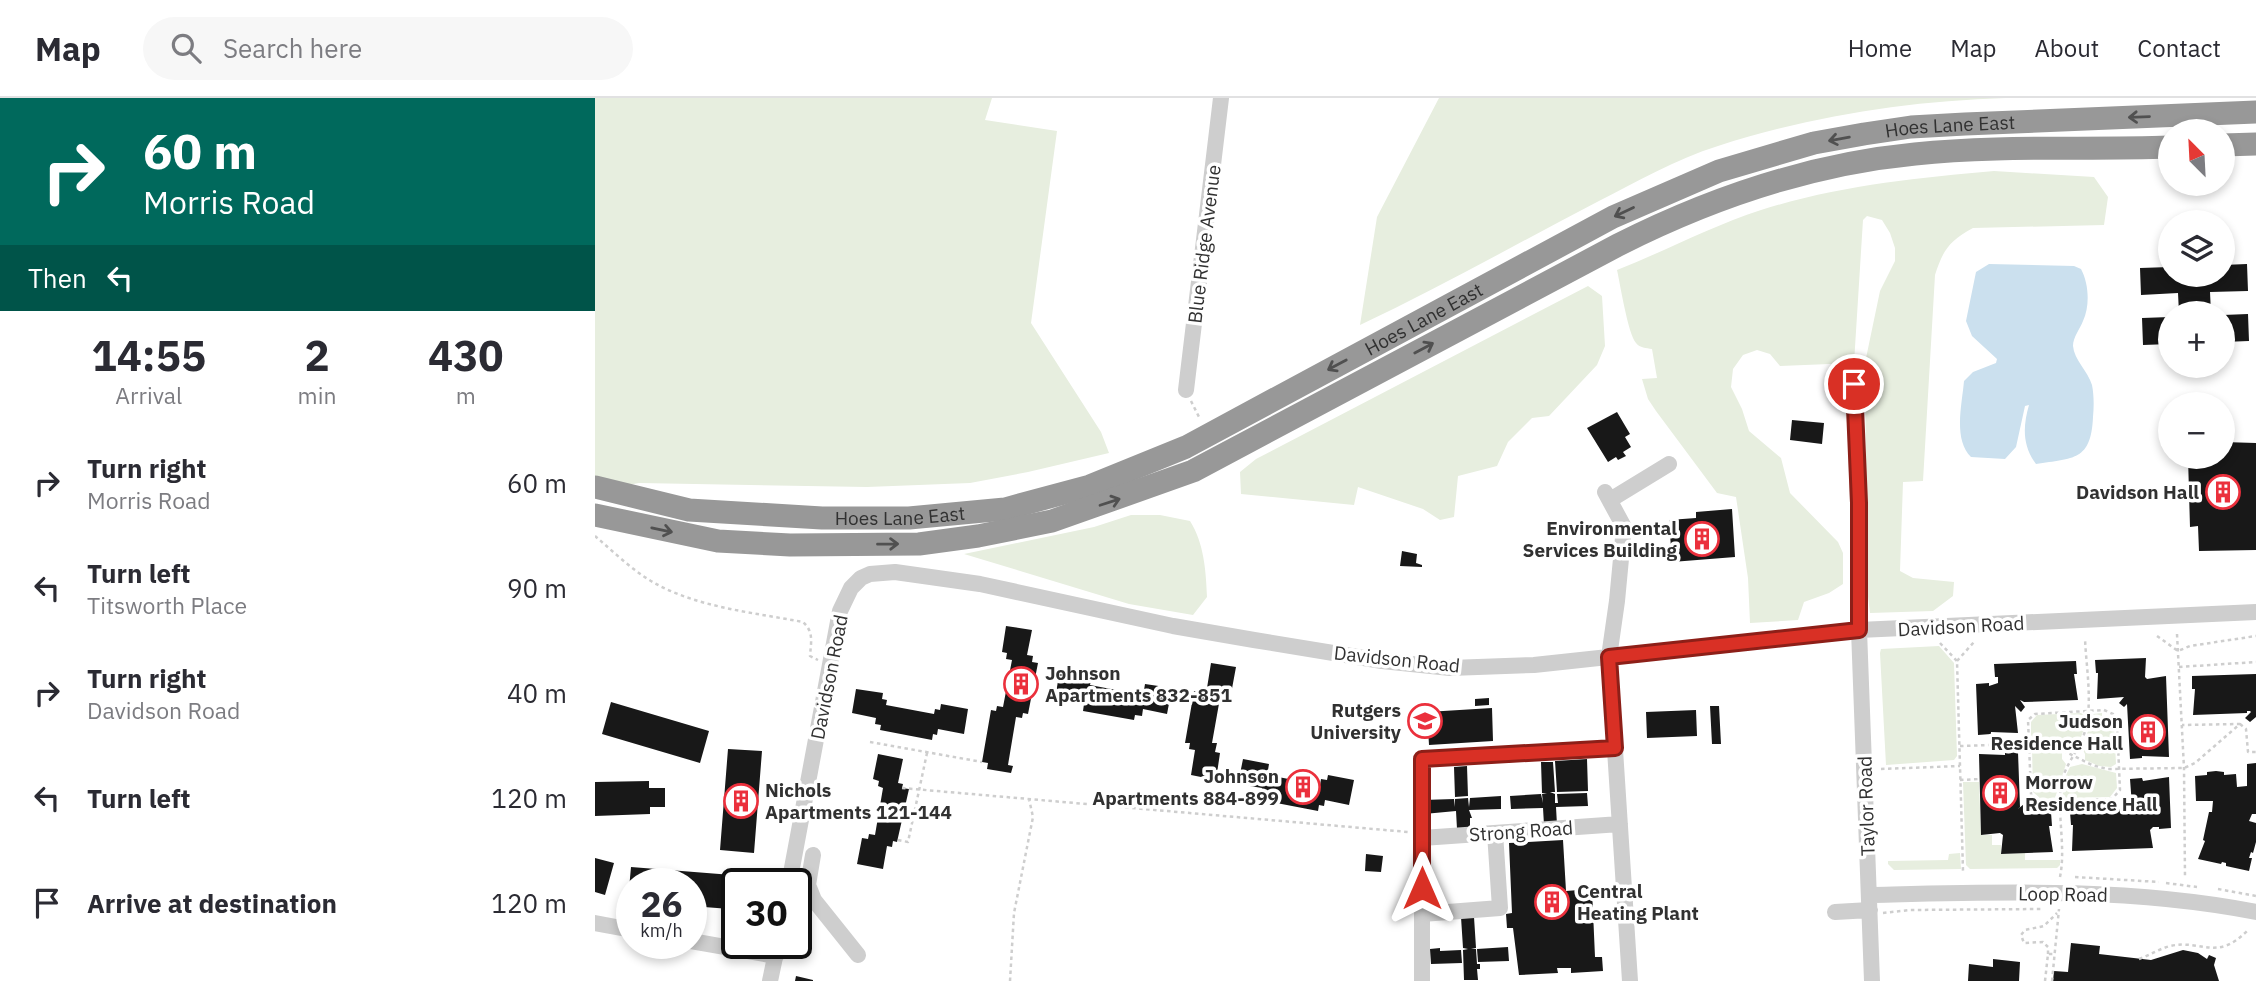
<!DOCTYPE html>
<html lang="en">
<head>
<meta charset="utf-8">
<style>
	:root { --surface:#fff; --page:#f7f7f7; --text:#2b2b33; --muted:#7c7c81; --line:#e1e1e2 }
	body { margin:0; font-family:"IBM Plex Sans",sans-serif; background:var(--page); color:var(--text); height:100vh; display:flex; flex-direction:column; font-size:26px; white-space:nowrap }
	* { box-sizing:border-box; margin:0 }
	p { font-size:23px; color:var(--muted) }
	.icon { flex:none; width:38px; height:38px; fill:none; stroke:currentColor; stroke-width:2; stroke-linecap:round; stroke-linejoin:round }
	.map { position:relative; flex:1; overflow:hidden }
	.panel { display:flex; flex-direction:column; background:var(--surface); width:595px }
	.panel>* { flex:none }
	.guide { background:#00695c; color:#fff; overflow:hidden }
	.needle { width:46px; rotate:336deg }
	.controls { position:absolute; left:1563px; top:21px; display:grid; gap:14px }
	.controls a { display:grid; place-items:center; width:77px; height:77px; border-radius:50%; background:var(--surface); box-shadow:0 4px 10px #0003; font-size:35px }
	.speed { position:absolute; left:21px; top:770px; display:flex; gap:14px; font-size:35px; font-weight:700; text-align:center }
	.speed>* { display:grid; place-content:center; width:91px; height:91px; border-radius:50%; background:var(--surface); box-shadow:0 4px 10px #0003; line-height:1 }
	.speed small { font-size:18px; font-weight:400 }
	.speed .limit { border:4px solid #111; border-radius:10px; background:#fff; color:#111 }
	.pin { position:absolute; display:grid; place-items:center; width:60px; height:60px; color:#fff; margin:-30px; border:4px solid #fff; border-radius:50%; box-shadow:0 2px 7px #0007 }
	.me { position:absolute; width:77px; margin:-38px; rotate:0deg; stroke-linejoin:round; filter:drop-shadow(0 0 5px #0008) }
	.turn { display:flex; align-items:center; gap:24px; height:147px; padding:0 28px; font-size:32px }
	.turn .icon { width:91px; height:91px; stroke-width:2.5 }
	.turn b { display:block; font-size:49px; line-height:60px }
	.then { display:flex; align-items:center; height:66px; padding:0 28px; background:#0003; gap:14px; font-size:26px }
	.eta { display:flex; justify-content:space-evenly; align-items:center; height:119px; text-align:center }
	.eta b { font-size:42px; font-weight:700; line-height:49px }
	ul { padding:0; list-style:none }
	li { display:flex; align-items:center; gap:21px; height:105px; padding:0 28px }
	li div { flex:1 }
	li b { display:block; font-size:26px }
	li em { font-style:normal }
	header { display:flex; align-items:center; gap:42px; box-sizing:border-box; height:98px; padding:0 35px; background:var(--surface); border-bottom:2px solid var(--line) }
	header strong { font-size:33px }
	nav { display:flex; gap:38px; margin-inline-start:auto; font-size:24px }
	.search { width:490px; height:63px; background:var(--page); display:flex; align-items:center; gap:18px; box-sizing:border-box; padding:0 24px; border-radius:38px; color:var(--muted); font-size:26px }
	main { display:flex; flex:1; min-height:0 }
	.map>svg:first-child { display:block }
	.green { fill:#e7eedf }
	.water { fill:#cbe0ee }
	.building { fill:#181818 }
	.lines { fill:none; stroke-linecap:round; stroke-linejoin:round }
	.path { stroke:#cecece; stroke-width:2.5; stroke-dasharray:3.5 3.5; stroke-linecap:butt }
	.minor { stroke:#cecece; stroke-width:16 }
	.highway { stroke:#989898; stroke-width:23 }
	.oneway { stroke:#505050 }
	.route-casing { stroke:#8d1f18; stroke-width:18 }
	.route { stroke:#d93025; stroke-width:12 }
	.labels { text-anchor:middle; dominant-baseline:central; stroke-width:7; stroke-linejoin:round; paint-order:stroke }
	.street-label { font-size:19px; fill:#313131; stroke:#fff }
	.poi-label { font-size:19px; font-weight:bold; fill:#313131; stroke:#fff; text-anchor:end }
</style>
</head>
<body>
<header>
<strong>Map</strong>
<div class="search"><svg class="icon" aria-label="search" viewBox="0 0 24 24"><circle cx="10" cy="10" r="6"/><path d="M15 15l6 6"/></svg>Search here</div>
<nav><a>Home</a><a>Map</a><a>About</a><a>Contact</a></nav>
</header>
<main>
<section class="panel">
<div class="guide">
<div class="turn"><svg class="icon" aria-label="right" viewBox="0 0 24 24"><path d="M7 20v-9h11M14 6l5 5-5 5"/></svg><div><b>60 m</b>Morris Road</div></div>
<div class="then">Then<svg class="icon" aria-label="left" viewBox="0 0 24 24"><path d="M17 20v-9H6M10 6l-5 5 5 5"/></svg></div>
</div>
<div class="eta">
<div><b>14:55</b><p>Arrival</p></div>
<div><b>2</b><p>min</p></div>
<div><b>430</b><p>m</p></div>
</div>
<ul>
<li><svg class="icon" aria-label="right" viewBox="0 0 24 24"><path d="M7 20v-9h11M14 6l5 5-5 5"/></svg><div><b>Turn right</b><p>Morris Road</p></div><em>60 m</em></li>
<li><svg class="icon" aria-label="left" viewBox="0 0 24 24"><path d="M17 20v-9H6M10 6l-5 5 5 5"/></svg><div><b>Turn left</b><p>Titsworth Place</p></div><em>90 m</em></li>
<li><svg class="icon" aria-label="right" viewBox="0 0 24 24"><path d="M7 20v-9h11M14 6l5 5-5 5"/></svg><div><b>Turn right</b><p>Davidson Road</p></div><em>40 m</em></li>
<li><svg class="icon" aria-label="left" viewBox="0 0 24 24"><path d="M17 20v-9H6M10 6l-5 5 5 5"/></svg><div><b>Turn left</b></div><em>120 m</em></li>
<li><svg class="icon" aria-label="arrive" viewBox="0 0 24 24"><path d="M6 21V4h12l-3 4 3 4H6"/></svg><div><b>Arrive at destination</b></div><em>120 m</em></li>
</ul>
</section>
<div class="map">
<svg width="1661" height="883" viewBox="0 0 1661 883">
	<rect width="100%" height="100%" fill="#fff"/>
	<path class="green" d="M 0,0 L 397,0 L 390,22 L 462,33 L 436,225 L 506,334 L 514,355 L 433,374 L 375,385 L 272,389 L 44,385 L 0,393 Z
		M 844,0 L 1411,0 C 1313,3 1216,18 1123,48 C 1081,61 1041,84 1002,104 C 923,145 846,189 765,227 L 782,119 Z
		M 1399,73 L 1499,79 L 1513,99 L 1509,127 L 1378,130 C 1354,143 1348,152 1340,177 L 1328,383 L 1308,384 L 1305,473 L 1318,480 L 1359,484 L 1358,498 L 1338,513 L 1275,515 L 1272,490 L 1270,265 L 1285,193 L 1300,163 L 1300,150 L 1295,135 L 1287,122 L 1272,118 L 1268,122 L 1259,265 L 1185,268 L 1175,256 L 1162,252 L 1148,257 L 1138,271 L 1136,289 L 1147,311 L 1154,333 L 1186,360 L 1195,395 L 1243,444 L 1248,455 L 1248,486 L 1234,495 L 1209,504 L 1203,522 L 1155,525 L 1153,480 L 1141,399 L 1122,395 L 1061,313 L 1053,301 L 1047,281 L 1062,280 L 1057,251 C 1051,250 1045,250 1041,245 C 1033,236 1025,185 1022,172 C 1070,153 1117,128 1166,112 C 1242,88 1320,80 1399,73 Z
		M 993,188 L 1007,198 L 1010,248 L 1002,267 L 954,318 L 937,320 L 913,344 L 902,368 L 863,378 L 859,419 L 845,422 L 828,411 L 763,389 L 759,407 L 646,396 L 645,374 L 661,361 Z
		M 536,417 L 565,417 L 595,423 C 609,445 611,473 612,499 L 598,517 L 534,506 L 369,456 L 499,429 Z
		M 1344,548 L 1359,565 L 1362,658 L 1359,662 L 1291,667 L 1285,555 L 1286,551 Z
		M 1486,615 L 1490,618 L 1489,631 L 1483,647 L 1470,650 L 1452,643 L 1440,642 L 1436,637 L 1436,624 L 1442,617 Z
		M 1507,615 L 1507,623 L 1512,627 L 1519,627 L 1521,666 L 1516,669 L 1504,668 L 1490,662 L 1490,656 L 1487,650 L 1493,633 L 1495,618 L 1498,616 Z
		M 1440,647 L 1457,649 L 1467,654 L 1467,661 L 1471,666 L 1460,700 L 1446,701 L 1438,694 L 1437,650 Z
		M 1487,666 L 1521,675 L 1522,690 L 1515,699 L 1472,700 L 1468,698 C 1467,688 1470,678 1475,669 Z
		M 1368,684 L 1384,684 L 1386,737 L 1397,737 L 1397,747 L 1406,747 L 1406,756 L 1430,755 L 1430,762 L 1465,762 L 1465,767 L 1462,770 L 1375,771 L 1371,767 Z
		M 1365,755 L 1366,771 L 1299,772 L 1293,766 L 1293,763 L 1353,762 L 1354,756 Z"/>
	<path class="water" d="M 1394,166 L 1479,168 L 1486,171 C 1494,186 1495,208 1488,223 C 1485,231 1478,239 1478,248 C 1479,262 1493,273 1497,287 C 1499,297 1499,309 1498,319 C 1496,363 1479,360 1441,366 C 1427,347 1428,328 1434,307 L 1430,308 L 1421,349 L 1410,361 L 1376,359 C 1358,341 1367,307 1369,283 L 1378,274 L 1401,265 L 1402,261 L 1377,238 L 1371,223 L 1381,174 Z"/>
	<path class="building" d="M 1652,166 L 1653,193 L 1615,194 L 1616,215 L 1584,215 L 1583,195 L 1546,197 L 1545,170 L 1575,169 L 1575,177 L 1628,177 L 1628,167 Z
		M 1653,216 L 1654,243 L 1628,244 L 1628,217 Z
		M 1575,219 L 1575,246 L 1548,247 L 1547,220 Z
		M 1022,314 L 1035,336 L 1030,339 L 1036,349 L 1028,354 L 1031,358 L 1023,362 L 1021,359 L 1013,364 L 992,330 Z
		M 1197,322 L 1229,325 L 1227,346 L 1195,342 Z
		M 1628,344 L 1661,345 L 1661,452 L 1604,453 L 1603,428 L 1595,429 L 1593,359 L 1628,359 Z
		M 1137,411 L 1140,459 L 1077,464 L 1074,422 L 1101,420 L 1101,414 Z
		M 807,453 L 822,456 L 821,465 L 827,467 L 827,469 L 805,468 Z
		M 411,528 L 437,532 L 432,557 L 438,558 L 437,564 L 443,565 L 433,616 L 428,615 L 427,620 L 421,619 L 413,667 L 418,668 L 416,675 L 392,671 L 393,665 L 387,664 L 396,612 L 401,613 L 402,608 L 408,609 L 417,562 L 411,561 L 412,555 L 407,554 Z
		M 1551,560 L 1550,579 L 1552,581 L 1571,578 L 1574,659 L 1547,658 L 1547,660 L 1535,661 L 1532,606 L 1529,609 L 1524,605 L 1529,599 L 1502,601 L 1503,575 L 1501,575 L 1500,562 Z
		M 1481,563 L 1482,576 L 1479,576 L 1483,602 L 1429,604 L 1425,602 L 1430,609 L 1426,614 L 1420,608 L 1423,635 L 1396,634 L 1396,636 L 1383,637 L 1381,586 L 1394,585 L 1394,588 L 1403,585 L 1403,579 L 1400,579 L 1399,566 Z
		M 616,565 L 641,569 L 636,596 L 631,595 L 630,601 L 625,600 L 617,645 L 622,645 L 620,654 L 625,655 L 621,682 L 596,677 L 600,652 L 594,651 L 595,645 L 590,645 L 599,593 L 605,594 L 606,589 L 612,590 Z
		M 465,571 L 491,575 L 490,581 L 496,582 L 495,587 L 542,596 L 543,590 L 549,592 L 550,586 L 577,590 L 572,616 L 548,611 L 547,618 L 540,617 L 539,622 L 488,613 L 489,606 L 482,605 L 484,599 L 461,595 Z
		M 1661,576 L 1661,619 L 1655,624 L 1650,620 L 1656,614 L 1655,613 L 1652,613 L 1652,615 L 1598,617 L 1600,591 L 1597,591 L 1597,578 Z
		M 261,591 L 288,595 L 287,601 L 292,602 L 291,607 L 339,616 L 340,611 L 345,612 L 346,606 L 373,611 L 369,636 L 343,631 L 342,637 L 338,636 L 337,642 L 285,632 L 286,627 L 280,626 L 281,620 L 257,615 Z
		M 894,600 L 894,607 L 880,608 L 880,601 Z
		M 16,604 L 114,633 L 105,665 L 7,636 Z
		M 1115,608 L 1124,608 L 1126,646 L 1117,646 Z
		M 897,610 L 898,643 L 834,647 L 832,614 Z
		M 1101,612 L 1102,638 L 1052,640 L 1051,614 Z
		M 133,651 L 167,653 L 159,755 L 125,752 Z
		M 1423,654 L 1425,709 L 1423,711 L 1429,706 L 1434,711 L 1429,717 L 1456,714 L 1457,728 L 1454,728 L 1458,754 L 1406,756 L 1408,737 L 1405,735 L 1386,737 L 1384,656 L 1410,657 L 1410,655 Z
		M 283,656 L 308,661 L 303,685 L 308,686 L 307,690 L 314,691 L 302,744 L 298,743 L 297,749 L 292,748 L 288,771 L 262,766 L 267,740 L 273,741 L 274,736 L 280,737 L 288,690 L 283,688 L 284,683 L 278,681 Z
		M 648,661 L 674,666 L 673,672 L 679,673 L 678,678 L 725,687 L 726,681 L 732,682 L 733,677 L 759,682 L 754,707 L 730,702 L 729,708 L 724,707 L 723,713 L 671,703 L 672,697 L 666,696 L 667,690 L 643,686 Z
		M 992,661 L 993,693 L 962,694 L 960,663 Z
		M 946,664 L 958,664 L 960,694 L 955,694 L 960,696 L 960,705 L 963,705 L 962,696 L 992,695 L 993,708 L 961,709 L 962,727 L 949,727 L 948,710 L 916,711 L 915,698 L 946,696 L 948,705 L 947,696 L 952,696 L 947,695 Z
		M 1661,665 L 1661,716 L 1657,716 L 1654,723 L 1661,725 L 1661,744 L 1658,755 L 1656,754 L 1654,760 L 1657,760 L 1654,773 L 1631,768 L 1631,765 L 1627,764 L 1626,766 L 1603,761 L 1610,743 L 1608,742 L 1614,714 L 1617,714 L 1618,703 L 1601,703 L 1600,678 L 1612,677 L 1612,674 L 1621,673 L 1629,674 L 1629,677 L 1641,676 L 1642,689 L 1652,688 L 1652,666 Z
		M 872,668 L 873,698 L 860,699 L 859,669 Z
		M 1574,679 L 1576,730 L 1564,731 L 1564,729 L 1558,729 L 1555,732 L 1558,750 L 1477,753 L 1478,727 L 1476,727 L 1475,714 L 1530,711 L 1527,708 L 1532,703 L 1537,708 L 1535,681 L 1547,680 L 1548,683 Z
		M 54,683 L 54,690 L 70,690 L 70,709 L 55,709 L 55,716 L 0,718 L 0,684 Z
		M 906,698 L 906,711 L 874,712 L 877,720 L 875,720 L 875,731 L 862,731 L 861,713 L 829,716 L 828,702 L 859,701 L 859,709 L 860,701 L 873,700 L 874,709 L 875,700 Z
		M 968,742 L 971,793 L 997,791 L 1000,859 L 1007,859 L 1008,873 L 976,875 L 976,870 L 962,870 L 963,875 L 924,877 L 918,830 L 912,830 L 911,816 L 917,815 L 914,745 Z
		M 771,756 L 788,758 L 786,774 L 770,773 Z
		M 0,760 L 19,765 L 10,797 L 0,794 Z
		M 36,769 L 137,777 L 135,811 L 96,808 L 96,786 L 37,786 L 37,803 L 33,802 Z
		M 866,819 L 879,819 L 881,850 L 876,850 L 881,851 L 882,866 L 885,866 L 885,871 L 882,871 L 883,882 L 869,882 L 868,852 L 873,851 L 868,850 Z
		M 1476,845 L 1505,848 L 1504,856 L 1556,862 L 1588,852 L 1603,855 L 1612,861 L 1614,857 L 1621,860 L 1619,867 L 1624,883 L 1458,883 L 1459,873 L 1473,874 Z
		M 913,849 L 914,863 L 883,864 L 882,851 Z
		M 845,850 L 845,853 L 866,852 L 867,865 L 836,866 L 835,851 Z
		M 1398,861 L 1425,864 L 1424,883 L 1373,883 L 1374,866 L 1398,869 Z
		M 201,878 L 218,882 L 218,883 L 200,883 Z"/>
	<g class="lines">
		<path class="path" d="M 596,303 L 604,319
			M 0,438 C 20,455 41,476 65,488 C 108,510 161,515 208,524 C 219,534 216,544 215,558 L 223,562
			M 1582,536 L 1589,670 L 1590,780
			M 1562,538 L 1583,553 L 1595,548 L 1661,538
			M 1345,545 L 1362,563 L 1368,773
			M 1362,563 L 1379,544
			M 1584,569 L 1661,564
			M 1509,612 L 1518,616 L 1522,625 L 1525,692 L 1517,701 L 1443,704 L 1436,696 L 1433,622 L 1440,616 Z
			M 1645,626 L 1651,631 L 1653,654 L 1661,654
			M 275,644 L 387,664
			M 1365,648 L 1453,645 L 1497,667 L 1512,671 L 1589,670 L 1600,665 L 1645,626 L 1587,627
			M 1286,671 L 1365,668
			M 1365,682 L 1385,681
			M 307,690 L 813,734
			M 303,742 L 313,744 L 332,655
			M 1465,779 C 1471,749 1462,718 1466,687 C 1469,667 1485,652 1490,633 C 1498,604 1491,569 1490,540
			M 1480,779 L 1564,784
			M 1571,785 L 1602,789
			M 1623,791 L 1661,798
			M 1288,815 L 1315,812 L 1446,811
			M 1453,856 L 1453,849 L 1448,844 L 1429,845 L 1426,837 L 1430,832 L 1449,828 L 1462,815
			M 1544,861 C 1555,857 1564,851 1575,848 C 1607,841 1621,864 1652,833
			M 415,883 L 419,815 L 438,719 L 434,701
			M 1450,883 L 1453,856 L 1459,856
			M 1457,883 L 1464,811"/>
		<path class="minor" d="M 1259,286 L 1263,405 L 1264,532 L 1277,883
			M 591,292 L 626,0
			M 1010,394 L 1029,429 L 1022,503 L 1014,559 L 1035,883
			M 1015,402 L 1074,366
			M 827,740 L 1025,726
			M 218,757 L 213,787 L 219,802 L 263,857
			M 194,786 L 245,513 L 256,490 L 266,480 L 275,476 L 300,474 L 385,486 L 578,528 L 659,542 L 787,563 L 855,570 L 939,567 L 1264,532 L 1661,514
			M 1274,797 C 1403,794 1533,789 1661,814
			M 1240,814 L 1275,812
			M 827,816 L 905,810 L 900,735
			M 0,825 L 37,832
			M 96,843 L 181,858
			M 175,883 L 183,845
			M 827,883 L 827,661 L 1020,650"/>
		<g class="highway">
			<path d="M 1628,47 L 1661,46"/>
			<path id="s1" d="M 0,389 L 94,412 L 227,420 L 314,420 L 410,411 L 495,388 L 591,349 L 1018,119 L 1124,73 L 1219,45 L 1269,36 L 1316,29 L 1370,26 L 1661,14"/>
			<path d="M 0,417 L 123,443 L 195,447 L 324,446 L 383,438 L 457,423 L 598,373 L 1023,147 C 1116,100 1216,66 1320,56 C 1405,47 1490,52 1575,49"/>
		</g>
	</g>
	<defs><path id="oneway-shaft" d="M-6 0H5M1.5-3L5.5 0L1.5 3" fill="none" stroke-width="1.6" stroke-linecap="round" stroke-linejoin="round" transform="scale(1.75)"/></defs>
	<g class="oneway">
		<use href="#oneway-shaft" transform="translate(1544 19) rotate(178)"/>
		<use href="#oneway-shaft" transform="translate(1244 41) rotate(170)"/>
		<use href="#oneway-shaft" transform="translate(1029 114) rotate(155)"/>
		<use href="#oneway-shaft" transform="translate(829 250) rotate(-28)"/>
		<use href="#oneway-shaft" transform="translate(742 267) rotate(152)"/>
		<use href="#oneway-shaft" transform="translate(515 404) rotate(-18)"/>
		<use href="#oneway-shaft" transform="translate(67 432) rotate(12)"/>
		<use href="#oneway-shaft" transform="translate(293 446) rotate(-1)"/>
	</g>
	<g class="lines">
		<g class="route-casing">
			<path id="route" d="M 827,790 L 827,661 L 1020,650 L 1014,559 L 1264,532 L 1264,405 L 1259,286"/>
		</g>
		<use href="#route" class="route"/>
	</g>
	<defs>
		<g id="building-ring" transform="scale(1.75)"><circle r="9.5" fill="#fff" stroke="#eb303c" stroke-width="1.5"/><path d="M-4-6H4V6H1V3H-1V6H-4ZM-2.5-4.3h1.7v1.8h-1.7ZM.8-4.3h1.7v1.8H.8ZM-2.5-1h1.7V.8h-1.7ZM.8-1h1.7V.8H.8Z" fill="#eb303c"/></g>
		<g id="university-ring" transform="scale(1.75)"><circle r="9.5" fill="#fff" stroke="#eb303c" stroke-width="1.5"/><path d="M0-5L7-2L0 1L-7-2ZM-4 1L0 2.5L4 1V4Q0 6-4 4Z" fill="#eb303c"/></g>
	</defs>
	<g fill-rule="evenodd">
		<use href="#building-ring" x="1628" y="394"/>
		<use href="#building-ring" x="1107" y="441"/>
		<use href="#building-ring" x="426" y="586"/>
		<use href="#university-ring" x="830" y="623"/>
		<use href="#building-ring" x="1553" y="634"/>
		<use href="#building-ring" x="708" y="689"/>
		<use href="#building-ring" x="1405" y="695"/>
		<use href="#building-ring" x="146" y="703"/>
		<use href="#building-ring" x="957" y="804"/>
	</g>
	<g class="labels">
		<g class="street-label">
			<text stroke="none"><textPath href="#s1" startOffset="1442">Hoes Lane East</textPath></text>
			<text transform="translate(609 146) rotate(-83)">Blue Ridge Avenue</text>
			<text stroke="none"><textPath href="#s1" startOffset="875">Hoes Lane East</textPath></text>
			<text stroke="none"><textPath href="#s1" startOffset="308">Hoes Lane East</textPath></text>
			<text transform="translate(1366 528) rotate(-3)">Davidson Road</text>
			<text transform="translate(802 561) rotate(6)">Davidson Road</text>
			<text transform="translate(234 579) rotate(-79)">Davidson Road</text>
			<text transform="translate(1271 708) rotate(-92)">Taylor Road</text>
			<text transform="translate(926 733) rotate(-4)">Strong Road</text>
			<text transform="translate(1468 796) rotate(1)">Loop Road</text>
		</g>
		<g class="poi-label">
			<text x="1604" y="394">Davidson Hall</text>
			<text x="1082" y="430">Environmental<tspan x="1082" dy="22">Services Building</tspan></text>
			<text x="450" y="575" text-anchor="start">Johnson<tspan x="450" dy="22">Apartments 832-851</tspan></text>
			<text x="806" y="612">Rutgers<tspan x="806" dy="22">University</tspan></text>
			<text x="1528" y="623">Judson<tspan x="1528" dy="22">Residence Hall</tspan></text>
			<text x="684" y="678">Johnson<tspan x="684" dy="22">Apartments 884-899</tspan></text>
			<text x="1430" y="684" text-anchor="start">Morrow<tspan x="1430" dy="22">Residence Hall</tspan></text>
			<text x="170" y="692" text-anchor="start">Nichols<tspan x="170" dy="22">Apartments 121-144</tspan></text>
			<text x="982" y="793" text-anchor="start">Central<tspan x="982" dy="22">Heating Plant</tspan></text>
		</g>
	</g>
</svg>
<div class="controls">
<a><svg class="needle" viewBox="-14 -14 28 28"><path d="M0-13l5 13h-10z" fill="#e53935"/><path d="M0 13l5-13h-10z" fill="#7c7c81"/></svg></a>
<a><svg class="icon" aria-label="layers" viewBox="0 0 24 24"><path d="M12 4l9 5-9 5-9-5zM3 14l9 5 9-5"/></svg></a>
<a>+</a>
<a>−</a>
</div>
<div class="speed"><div>26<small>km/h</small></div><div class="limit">30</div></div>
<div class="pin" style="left:1259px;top:286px;background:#d93025"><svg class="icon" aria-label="arrive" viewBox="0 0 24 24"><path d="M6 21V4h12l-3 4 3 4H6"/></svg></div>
<svg class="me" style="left:827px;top:790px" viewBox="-20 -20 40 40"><path d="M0-17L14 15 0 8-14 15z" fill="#d93025" stroke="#fff" stroke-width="4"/></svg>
</div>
</main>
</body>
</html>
